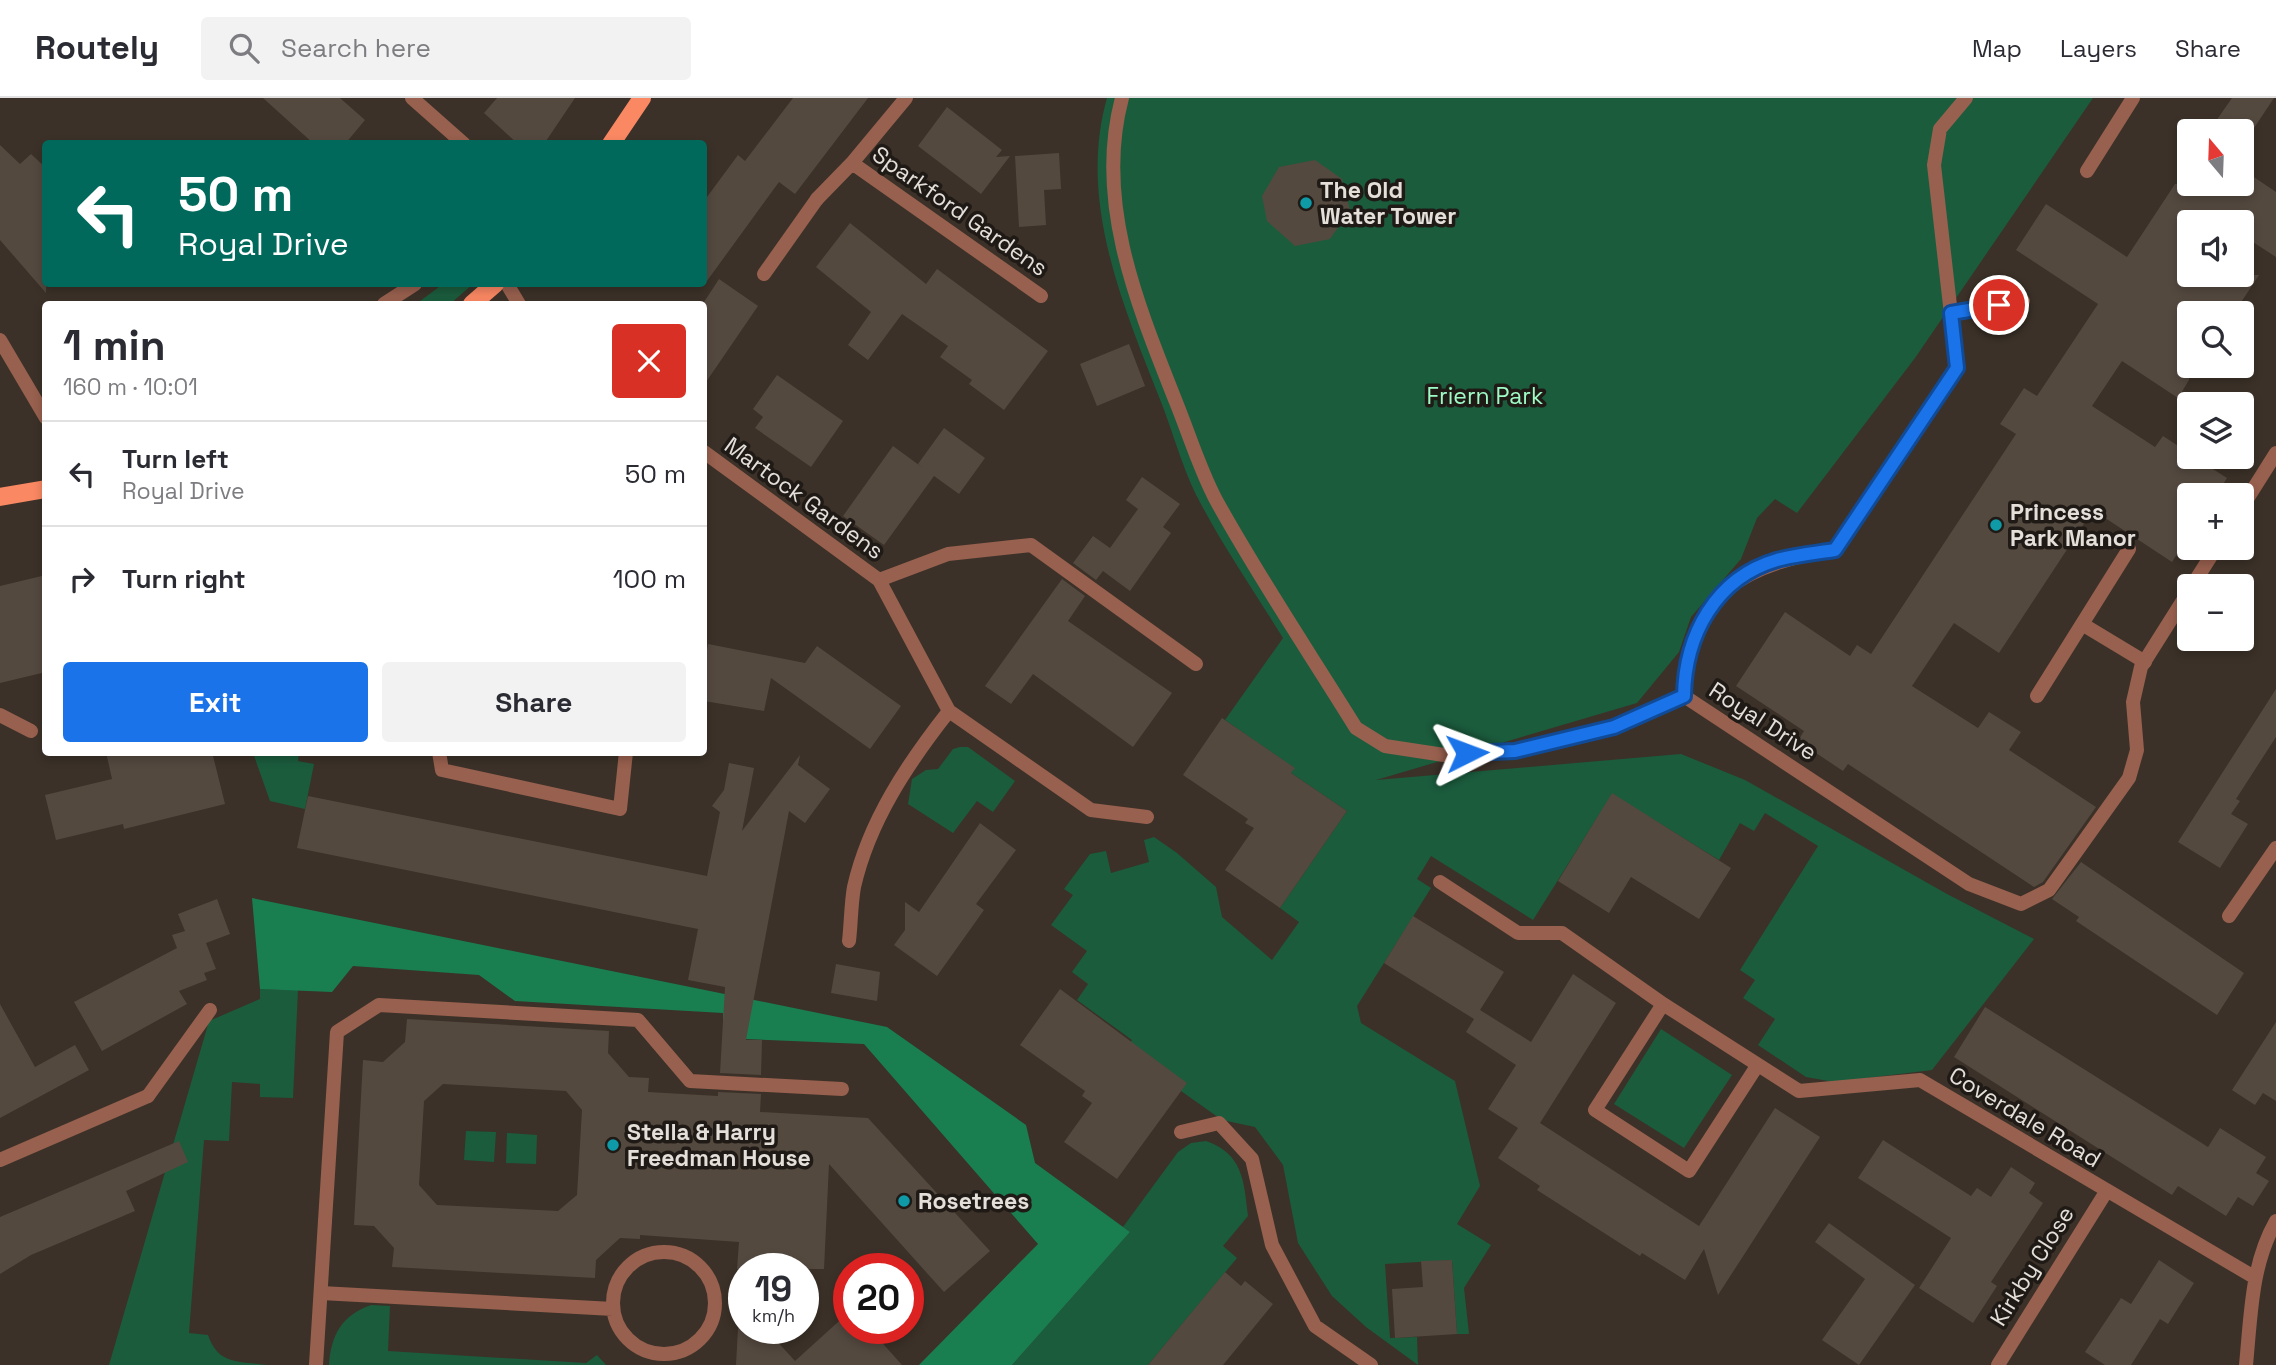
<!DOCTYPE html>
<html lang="en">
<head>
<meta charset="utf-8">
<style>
	:root { --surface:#fff; --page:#f2f2f3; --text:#2b2b33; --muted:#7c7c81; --line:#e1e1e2; --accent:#1a73e8 }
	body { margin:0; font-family:"Space Grotesk",sans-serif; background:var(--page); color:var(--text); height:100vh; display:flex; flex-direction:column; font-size:26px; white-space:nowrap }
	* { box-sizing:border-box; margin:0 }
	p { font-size:23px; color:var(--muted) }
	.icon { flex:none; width:38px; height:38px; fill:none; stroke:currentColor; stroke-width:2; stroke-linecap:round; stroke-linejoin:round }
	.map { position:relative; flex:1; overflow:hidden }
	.side { position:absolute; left:42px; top:203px; width:665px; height:455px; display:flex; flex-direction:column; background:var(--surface); border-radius:7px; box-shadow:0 4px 10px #0003 }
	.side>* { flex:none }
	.top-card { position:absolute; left:42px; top:42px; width:665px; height:147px; border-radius:7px; box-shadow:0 4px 10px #0003; background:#00695c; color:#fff; overflow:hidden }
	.needle { width:46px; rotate:341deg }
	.controls { position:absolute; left:2177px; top:21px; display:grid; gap:14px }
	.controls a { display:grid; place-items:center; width:77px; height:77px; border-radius:7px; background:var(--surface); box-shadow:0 4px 10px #0003; font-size:35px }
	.speed { position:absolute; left:728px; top:1155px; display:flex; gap:14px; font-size:35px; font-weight:700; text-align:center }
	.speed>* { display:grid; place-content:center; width:91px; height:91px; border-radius:50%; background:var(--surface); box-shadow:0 4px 10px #0003; line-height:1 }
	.speed small { font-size:18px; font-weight:400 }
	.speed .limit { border:10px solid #d22; background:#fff; color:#111 }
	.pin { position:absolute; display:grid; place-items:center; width:60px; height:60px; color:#fff; margin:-30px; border:4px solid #fff; border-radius:50%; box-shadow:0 2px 7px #0007 }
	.me { position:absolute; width:77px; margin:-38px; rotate:87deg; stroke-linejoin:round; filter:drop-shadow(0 0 5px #0008) }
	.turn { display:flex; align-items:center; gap:24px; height:147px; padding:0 21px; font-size:32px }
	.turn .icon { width:91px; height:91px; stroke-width:2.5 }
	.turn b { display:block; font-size:49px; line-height:60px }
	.round { display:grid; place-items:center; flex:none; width:74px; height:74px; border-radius:7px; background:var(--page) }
	.overview { display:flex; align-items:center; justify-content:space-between; height:119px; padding:0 21px }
	h1 { font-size:42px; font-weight:700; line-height:52px }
	.button { display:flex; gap:14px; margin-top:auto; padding:14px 21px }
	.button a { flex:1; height:80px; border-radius:7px; background:var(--accent); color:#fff; font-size:28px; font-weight:700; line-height:80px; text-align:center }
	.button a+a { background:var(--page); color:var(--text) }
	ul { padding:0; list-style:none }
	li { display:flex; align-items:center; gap:21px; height:105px; padding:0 21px; border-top:2px solid var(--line) }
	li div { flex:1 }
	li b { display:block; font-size:26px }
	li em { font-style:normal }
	header { display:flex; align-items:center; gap:42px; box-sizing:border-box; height:98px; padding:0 35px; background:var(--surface); border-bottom:2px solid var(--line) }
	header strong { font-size:33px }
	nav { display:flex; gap:38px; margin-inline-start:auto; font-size:24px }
	.search { width:490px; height:63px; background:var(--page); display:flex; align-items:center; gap:18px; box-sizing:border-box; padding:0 24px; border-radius:7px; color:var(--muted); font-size:26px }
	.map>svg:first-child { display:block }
	.green { fill:#1b5c3d }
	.forest { fill:#197f51 }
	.building { fill:#54493f; fill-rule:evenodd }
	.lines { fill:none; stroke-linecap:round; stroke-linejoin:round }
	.service { stroke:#98604e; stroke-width:14 }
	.minor { stroke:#98604e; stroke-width:14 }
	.primary { stroke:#fa8863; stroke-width:18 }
	.route-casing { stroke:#114b97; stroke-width:18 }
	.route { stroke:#1a73e8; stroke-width:12 }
	.culture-dot { fill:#0f9aa8; stroke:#1f1a16; stroke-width:2.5 }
	.labels { text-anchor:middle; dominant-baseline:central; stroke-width:7; stroke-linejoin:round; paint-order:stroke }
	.poi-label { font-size:23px; font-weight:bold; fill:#e5dfd9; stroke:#1f1a16; text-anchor:start }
	.street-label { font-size:23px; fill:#e5dfd9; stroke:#1f1a16 }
	.park-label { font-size:23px; fill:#9efbc6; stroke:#1f1a16 }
</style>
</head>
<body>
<header>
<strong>Routely</strong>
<div class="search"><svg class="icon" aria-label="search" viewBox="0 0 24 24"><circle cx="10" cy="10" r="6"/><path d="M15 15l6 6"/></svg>Search here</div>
<nav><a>Map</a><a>Layers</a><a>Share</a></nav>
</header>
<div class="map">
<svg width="2276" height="1267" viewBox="0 0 2276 1267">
	<rect width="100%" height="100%" fill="#3b3128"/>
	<path class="green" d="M 1107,0 L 2093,0 L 1915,260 L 1797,415 L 1775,401 L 1757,420 L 1741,461 L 1691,519 L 1679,554 L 1637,605 L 1376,682 L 1681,656 L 1745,682 L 1947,796 L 2034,841 L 1932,972 L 1834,984 L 1806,979 L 1758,947 L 1775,921 L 1743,900 L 1755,882 L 1740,872 L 1818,748 L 1765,715 L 1754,733 L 1740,725 L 1719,762 L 1612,696 L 1533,822 L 1431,758 L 1417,781 L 1431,790 L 1357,908 L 1361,925 L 1455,983 L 1480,1088 L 1457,1126 L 1491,1147 L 1464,1190 L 1469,1236 L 1457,1236 L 1452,1162 L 1385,1166 L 1390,1240 L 1417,1239 L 1418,1267 L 1366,1229 L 1332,1198 L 1298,1145 L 1283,1067 L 1255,1029 L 1222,1022 L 1181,993 L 1130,945 L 1132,942 L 1077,902 L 1088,886 L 1072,874 L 1087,853 L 1051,827 L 1073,797 L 1064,791 L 1090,756 L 1106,753 L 1111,775 L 1149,764 L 1144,742 L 1154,739 L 1177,755 L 1216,789 L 1222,819 L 1272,862 L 1299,824 L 1280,810 L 1347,713 L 1291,675 L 1294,670 L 1225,622 L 1283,540 C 1256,496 1226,453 1202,408 C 1185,378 1175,341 1163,309 C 1125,212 1077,105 1107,0 Z
		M 443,186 L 473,186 L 450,206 L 416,206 Z
		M 960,649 L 968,649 L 1015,683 L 993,714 L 977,703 L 953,735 L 908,706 L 912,681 L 926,672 L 938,671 L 953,651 Z
		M 253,655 L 299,655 L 298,663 L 314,666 L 305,711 L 270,703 Z
		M 260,891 L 298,892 L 293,1000 L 260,999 L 260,986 L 232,984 L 229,1043 L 204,1042 L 189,1235 L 208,1237 C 218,1267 239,1263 267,1267 L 109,1267 L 209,923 L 260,901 Z
		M 1661,931 L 1732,977 L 1684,1050 L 1614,1006 Z
		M 466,1033 L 496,1034 L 494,1064 L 464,1062 Z
		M 507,1035 L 537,1037 L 536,1066 L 506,1065 Z
		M 1206,1043 C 1243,1056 1244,1083 1248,1118 L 1223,1148 L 1237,1160 L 1148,1267 L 1012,1267 L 1130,1134 L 1123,1129 L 1178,1054 L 1191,1045 Z
		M 371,1207 L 390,1208 L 388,1253 L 586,1265 L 597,1257 L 606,1267 L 329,1267 C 331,1237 342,1217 371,1207 Z"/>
	<path class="forest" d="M 252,800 L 887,929 L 1026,1027 L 1035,1065 L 1130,1134 L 1012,1267 L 919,1267 L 1038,1146 L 864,946 L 745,941 L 746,926 L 723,925 L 723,915 L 515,903 L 479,877 L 353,868 L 332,894 L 260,891 Z"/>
	<path class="building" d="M 263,0 L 340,0 L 365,22 L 345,46 L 314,46 Z
		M 497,0 L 575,0 L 544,46 L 518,46 L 484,15 Z
		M 793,0 L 868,0 L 795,96 L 779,84 L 704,187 L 704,103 L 738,57 L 745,63 Z
		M 2232,0 L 2274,0 L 2252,33 L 2209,33 Z
		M 947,9 L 1002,52 L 996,59 L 1010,58 L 981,96 L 918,48 Z
		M 0,47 L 20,66 L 31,56 L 46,70 L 46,195 L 0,142 Z
		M 1059,55 L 1061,91 L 1044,92 L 1046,127 L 1019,129 L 1015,58 Z
		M 1315,62 L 1342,81 L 1350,112 L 1330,141 L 1295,148 L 1267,123 L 1262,98 L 1279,69 Z
		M 2242,71 L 2276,94 L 2276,159 L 2242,137 L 2242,124 L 2189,124 L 2189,177 L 2259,177 L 2234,215 L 2189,215 L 2189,282 L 2178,300 L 2122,263 L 2092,308 L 2155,349 L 2163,338 L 2189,355 L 2189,359 L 2194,359 L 2227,380 L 2216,397 L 2189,397 L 2189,437 L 2172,464 L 2093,412 L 1999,555 L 1954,525 L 1912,588 L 1978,630 L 1989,614 L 2021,634 L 2009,652 L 2096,709 L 2043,784 L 2034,789 L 1848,666 L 1843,673 L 1798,643 L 1804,633 L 1736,588 L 1785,514 L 1850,558 L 1857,547 L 1871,556 L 2016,336 L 2000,326 L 2024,290 L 2037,298 L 2098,206 L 2016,152 L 2046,106 L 2127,159 L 2175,86 L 2242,86 Z
		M 850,125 L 926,186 L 937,171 L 1048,253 L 1004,312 L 969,286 L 972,282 L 940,259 L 948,248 L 902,216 L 868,262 L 848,247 L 871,214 L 816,169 Z
		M 719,181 L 758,208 L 704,287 L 704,204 Z
		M 1129,246 L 1145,288 L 1097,308 L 1080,266 Z
		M 777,277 L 843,323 L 811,369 L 755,330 L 763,319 L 753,311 Z
		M 944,330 L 985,360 L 959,396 L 934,378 L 884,447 L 843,418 L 893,348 L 923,370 L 918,366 Z
		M 1142,379 L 1180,406 L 1163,429 L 1171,435 L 1130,493 L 1103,473 L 1096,482 L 1073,465 L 1093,438 L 1110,450 L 1138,411 L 1126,402 Z
		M 46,477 L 46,574 L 0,585 L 0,488 Z
		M 1062,481 L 1085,498 L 1068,523 L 1172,595 L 1133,649 L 1033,576 L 1011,606 L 985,588 Z
		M 708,546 L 805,565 L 817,548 L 901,608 L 870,651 L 771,580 L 764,613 L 704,603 L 704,568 Z
		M 2276,591 L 2276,639 L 2236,701 L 2240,703 L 2231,716 L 2248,726 L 2220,770 L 2178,744 Z
		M 1222,620 L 1295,670 L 1291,675 L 1347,713 L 1280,810 L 1225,772 L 1254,730 L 1245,725 L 1248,721 L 1183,677 Z
		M 106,654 L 212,654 L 225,706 L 124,731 L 123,726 L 56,742 L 45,697 L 112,681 Z
		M 800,657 L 798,667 L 830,691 L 805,725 L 789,713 L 746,942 L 762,942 L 761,977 L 720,975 L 725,889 L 688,882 L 698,831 L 297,750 L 308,698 L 707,778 L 720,714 L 712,708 L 724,692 L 729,665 L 754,670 L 742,733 Z
		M 1612,695 L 1731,770 L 1699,821 L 1631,779 L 1609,815 L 1558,783 Z
		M 980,725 L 1016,752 L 976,806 L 984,812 L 937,878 L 894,847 L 905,832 L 905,804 L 919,814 Z
		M 2081,764 L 2244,875 L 2217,917 L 2076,823 L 2079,819 L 2052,801 Z
		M 217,801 L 230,836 L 206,845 L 216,871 L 204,875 L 207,882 L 179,893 L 187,906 L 102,953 L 74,904 L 177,850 L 172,837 L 185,833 L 178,816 Z
		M 1413,818 L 1504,874 L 1480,912 L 1531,944 L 1573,876 L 1616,905 L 1540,1025 L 1699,1128 L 1775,1010 L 1820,1039 L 1718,1197 L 1704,1151 L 1685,1182 L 1642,1155 L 1640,1158 L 1537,1092 L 1540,1088 L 1498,1060 L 1518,1030 L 1488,1011 L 1516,967 L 1466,934 L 1474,921 L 1384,865 Z
		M 836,866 L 880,874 L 877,903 L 831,895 Z
		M 1060,891 L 1187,985 L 1117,1081 L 1064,1044 L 1092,1005 L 1082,998 L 1085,993 L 1020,947 Z
		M 0,906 L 35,969 L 75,947 L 89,972 L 0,1020 Z
		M 1985,909 L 2208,1049 L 2220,1030 L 2266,1059 L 2256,1075 L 2269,1083 L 2253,1108 L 2238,1099 L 2226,1118 L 2178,1088 L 2172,1097 L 1954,959 Z
		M 407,921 L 609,933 L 608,955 L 629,979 L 649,980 L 648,994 L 718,998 L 718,994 L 761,996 L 760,1014 L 868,1020 L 990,1153 L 944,1194 L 829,1066 L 824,1171 L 737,1171 L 739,1144 L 640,1137 L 640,1141 L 620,1140 L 596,1162 L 595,1180 L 392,1169 L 394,1150 L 374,1128 L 354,1127 L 363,962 L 383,964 L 405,944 ZM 443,986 L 566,993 L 582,1012 L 577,1097 L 558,1113 L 437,1107 L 419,1087 L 424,1003 Z
		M 2276,924 L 2276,1003 L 2263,995 L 2255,1007 L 2232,992 Z
		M 1883,1042 L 1971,1098 L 1977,1090 L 1991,1099 L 2011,1069 L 2035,1085 L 2029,1095 L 2043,1105 L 1991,1184 L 1997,1188 L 1973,1225 L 1919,1190 L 1951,1140 L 1858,1080 Z
		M 179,1043 L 188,1064 L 126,1093 L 135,1113 L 31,1157 L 0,1176 L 0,1119 Z
		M 1829,1125 L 1915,1187 L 1859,1267 L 1822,1242 L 1865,1181 L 1815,1144 Z
		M 1452,1162 L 1457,1236 L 1395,1240 L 1392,1191 L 1423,1189 L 1421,1163 Z
		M 2159,1162 L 2194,1185 L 2168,1226 L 2160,1221 L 2131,1267 L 2105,1267 L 2085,1254 L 2121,1200 L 2131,1206 Z
		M 1225,1174 L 1241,1188 L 1245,1183 L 1273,1206 L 1223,1267 L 1148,1267 Z
		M 849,1214 L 849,1230 L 869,1230 L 902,1267 L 736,1267 L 738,1230 L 765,1230 L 795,1263 Z"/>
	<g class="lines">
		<path class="service" d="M 1122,0 C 1094,104 1138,208 1176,304 C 1189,336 1200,372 1216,402 C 1259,480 1309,554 1356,630 L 1385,648 L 1444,657 L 1515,653 L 1614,629 L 1684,598
			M 2087,73 L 2133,0
			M 764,176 L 817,101
			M 1951,215 L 2023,203
			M 2082,526 L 2145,564
			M 2037,598 L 2129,451
			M 0,617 L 31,633
			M 148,998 L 210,912
			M 325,1123 L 337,934 L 379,907 L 638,922 L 690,983 L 842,991
			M613 1205a51 51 0 1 1 102 0a51 51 0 1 1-102 0Z
			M 321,1195 L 613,1211"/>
		<path class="minor" d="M 412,0 L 464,46
			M 906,0 L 852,65 L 1041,198
			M 1966,0 L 1940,31 L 1934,67 L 1957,269 L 1835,452 C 1744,465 1686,497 1684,598 L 1969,786 L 2021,806 L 2049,792 L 2129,680 L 2137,652 L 2133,604 L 2141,569 L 2189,493
			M 817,101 L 852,65
			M 507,186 L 519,206
			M 384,206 L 415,186
			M 0,242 L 46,320
			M 704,354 L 879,482 L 949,613 L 1091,712 L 1147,719
			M 2242,409 L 2276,355
			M 879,482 L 948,456 L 1031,447 L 1196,566
			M 2192,488 L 2216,450
			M 439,654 L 442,672 L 620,711 L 626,654
			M 1440,784 L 1518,835 L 1562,835 L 1663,906 L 1799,993 L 1920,982 L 2254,1179
			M 2229,818 L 2276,750
			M 849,843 C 851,826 851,806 854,789 C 869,723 908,665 949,613
			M 1663,906 L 1595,1012 L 1689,1073 L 1757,968
			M 1181,1034 L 1219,1025 L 1252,1061 L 1272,1147 L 1315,1228 L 1371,1267
			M 0,1062 L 148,998
			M 316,1267 L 325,1123
			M 1998,1267 L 2106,1094
			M 2246,1267 C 2251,1217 2251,1167 2276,1123"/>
		<path class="primary" d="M 611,46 L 642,0
			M 472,206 L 495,186
			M 0,399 L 46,391"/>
	</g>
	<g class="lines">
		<g class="route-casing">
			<path id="route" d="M 1467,655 L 1515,653 L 1614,629 L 1684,598 C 1685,538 1715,480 1777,462 C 1795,457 1816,455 1835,452 L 1957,270 L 1951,215 L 1999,207"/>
		</g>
		<use href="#route" class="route"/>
	</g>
	<g class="culture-dot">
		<circle cx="1306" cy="105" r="7"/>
		<circle cx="1996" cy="427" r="7"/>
		<circle cx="613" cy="1047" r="7"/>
		<circle cx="904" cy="1103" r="7"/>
	</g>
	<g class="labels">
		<g class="poi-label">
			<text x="1320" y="92">The Old<tspan x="1320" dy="26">Water Tower</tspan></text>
			<text x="2010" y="414">Princess<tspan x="2010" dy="26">Park Manor</tspan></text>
			<text x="627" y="1034">Stella &amp; Harry<tspan x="627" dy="26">Freedman House</tspan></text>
			<text x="918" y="1103">Rosetrees</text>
		</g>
		<g class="street-label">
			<text transform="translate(960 113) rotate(35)">Sparkford Gardens</text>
			<text transform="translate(804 400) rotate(36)">Martock Gardens</text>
			<text transform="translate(1763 623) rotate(33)">Royal Drive</text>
			<text transform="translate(2025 1019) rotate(31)">Coverdale Road</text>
			<text transform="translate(2032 1168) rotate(-58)">Kirkby Close</text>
		</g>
		<g class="park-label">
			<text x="1485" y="298">Friern Park</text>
		</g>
	</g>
</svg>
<div class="controls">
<a><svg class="needle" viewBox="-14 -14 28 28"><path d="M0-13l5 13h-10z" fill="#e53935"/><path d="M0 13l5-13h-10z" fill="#7c7c81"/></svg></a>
<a><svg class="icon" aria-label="sound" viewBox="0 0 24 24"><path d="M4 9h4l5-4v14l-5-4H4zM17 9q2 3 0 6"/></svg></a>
<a><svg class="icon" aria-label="search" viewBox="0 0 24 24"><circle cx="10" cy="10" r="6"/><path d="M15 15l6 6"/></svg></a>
<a><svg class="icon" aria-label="layers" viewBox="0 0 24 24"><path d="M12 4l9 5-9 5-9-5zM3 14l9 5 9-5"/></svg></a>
<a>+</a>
<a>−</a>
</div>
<div class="speed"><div>19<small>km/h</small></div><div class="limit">20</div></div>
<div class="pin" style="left:1999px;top:207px;background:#d93025"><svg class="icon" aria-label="arrive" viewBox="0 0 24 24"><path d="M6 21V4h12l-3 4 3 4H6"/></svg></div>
<svg class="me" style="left:1467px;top:655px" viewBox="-20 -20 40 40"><path d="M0-17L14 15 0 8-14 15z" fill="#1a73e8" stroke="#fff" stroke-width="4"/></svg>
<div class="top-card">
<div class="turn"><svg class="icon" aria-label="left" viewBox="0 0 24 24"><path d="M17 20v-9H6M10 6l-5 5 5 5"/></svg><div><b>50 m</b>Royal Drive</div></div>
</div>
<section class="side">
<div class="overview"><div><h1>1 min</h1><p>160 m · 10:01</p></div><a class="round" style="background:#d93025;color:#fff"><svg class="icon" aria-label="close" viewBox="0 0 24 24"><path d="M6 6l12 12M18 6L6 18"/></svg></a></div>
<ul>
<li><svg class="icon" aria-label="left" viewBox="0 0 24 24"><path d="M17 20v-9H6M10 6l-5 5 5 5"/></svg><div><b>Turn left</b><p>Royal Drive</p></div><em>50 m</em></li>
<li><svg class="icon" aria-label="right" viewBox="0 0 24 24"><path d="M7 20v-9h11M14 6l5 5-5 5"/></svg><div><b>Turn right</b></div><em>100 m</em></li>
</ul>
<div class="button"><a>Exit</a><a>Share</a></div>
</section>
</div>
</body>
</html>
